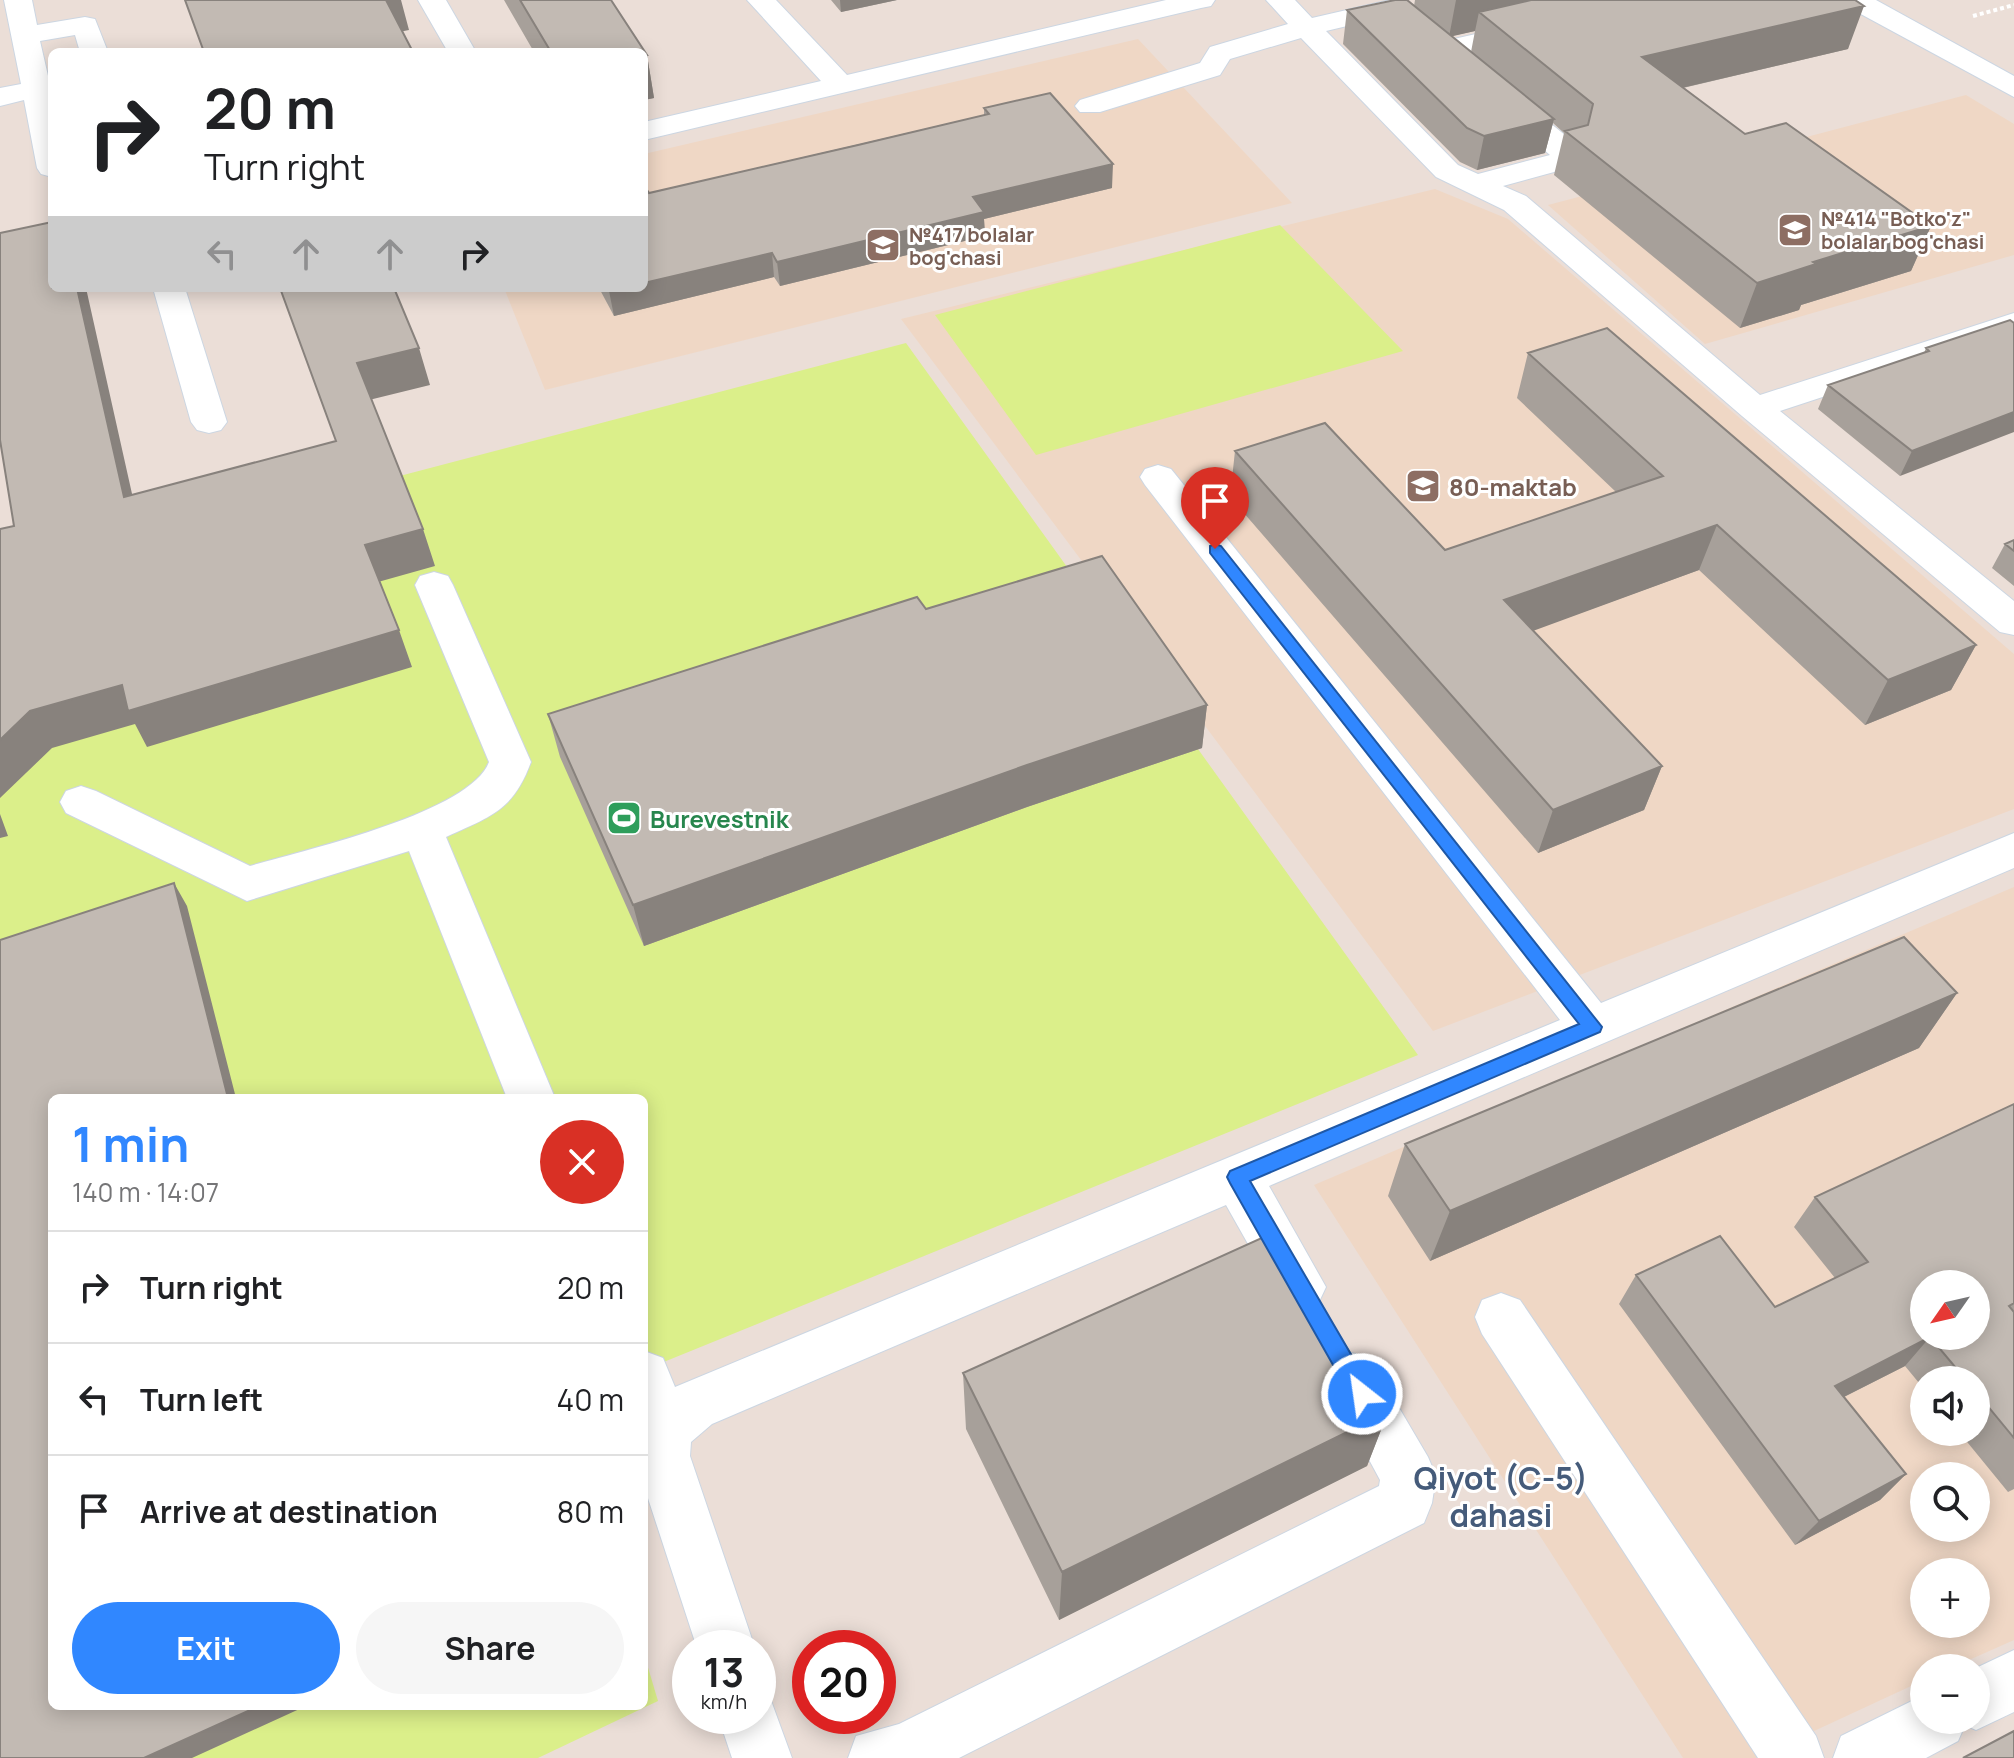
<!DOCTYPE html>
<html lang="en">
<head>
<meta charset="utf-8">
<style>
	:root { --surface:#fff; --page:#f6f6f6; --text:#202124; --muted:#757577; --line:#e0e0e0; --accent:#3087ff }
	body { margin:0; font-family:Manrope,sans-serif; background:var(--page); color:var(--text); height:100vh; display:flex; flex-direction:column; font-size:30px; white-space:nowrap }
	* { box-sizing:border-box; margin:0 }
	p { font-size:26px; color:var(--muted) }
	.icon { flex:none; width:44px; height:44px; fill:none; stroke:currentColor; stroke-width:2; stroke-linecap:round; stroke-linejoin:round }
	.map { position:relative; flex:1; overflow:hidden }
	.drawer { position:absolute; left:48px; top:1094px; width:600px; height:616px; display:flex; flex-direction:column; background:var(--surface); border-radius:12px; box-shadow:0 4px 20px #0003 }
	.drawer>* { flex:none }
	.guide { position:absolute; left:48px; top:48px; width:600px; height:244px; border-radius:12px; box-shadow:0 4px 20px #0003; background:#fff; color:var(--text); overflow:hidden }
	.needle { width:52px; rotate:236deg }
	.controls { position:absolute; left:1910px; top:1270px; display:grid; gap:16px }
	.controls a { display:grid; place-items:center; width:80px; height:80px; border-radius:50%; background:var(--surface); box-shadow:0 4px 20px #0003; font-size:40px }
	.speed { position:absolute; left:672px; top:1630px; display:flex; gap:16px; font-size:40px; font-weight:700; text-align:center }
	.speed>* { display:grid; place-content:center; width:104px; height:104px; border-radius:50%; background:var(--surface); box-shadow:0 4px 20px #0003; line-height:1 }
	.speed small { font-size:20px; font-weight:400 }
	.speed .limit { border:12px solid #d22; background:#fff; color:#111 }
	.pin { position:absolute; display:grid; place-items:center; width:68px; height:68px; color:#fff; margin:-82px -34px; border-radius:50% 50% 50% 0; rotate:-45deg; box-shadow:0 0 8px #0007 }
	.pin .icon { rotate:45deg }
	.me { position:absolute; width:88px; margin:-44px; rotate:330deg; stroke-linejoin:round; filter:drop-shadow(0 0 6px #0008) }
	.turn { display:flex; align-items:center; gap:28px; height:168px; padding:0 24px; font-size:36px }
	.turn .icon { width:104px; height:104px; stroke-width:2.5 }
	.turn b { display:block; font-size:56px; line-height:68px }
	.lanes { display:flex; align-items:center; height:76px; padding:0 24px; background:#0003; justify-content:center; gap:40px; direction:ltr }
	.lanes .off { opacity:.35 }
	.round { display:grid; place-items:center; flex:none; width:84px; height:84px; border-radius:42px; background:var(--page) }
	.summary { display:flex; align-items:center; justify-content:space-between; height:136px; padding:0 24px }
	h1 { font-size:48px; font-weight:700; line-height:60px; color:var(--accent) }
	.button { display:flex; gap:16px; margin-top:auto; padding:16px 24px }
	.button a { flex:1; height:92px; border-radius:48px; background:var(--accent); color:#fff; font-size:32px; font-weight:700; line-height:92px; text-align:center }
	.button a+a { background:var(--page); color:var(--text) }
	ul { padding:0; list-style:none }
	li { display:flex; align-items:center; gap:24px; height:112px; padding:0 24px; border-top:2px solid var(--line) }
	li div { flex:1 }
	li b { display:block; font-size:30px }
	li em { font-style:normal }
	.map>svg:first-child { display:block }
	.education { fill:#efd7c5; fill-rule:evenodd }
	.pitch { fill:#dbef8a }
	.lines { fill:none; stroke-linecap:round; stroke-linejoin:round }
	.minor-casing { stroke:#ccd6e2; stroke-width:2 }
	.path { stroke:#fff; stroke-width:4; stroke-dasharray:4 3; stroke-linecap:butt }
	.minor { fill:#fff; fill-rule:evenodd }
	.wall { fill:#a7a09a; fill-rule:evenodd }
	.shaded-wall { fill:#88827d }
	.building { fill:#c2bab3; stroke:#88827d; stroke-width:2; fill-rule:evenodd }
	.route { fill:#3087ff; stroke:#1f58a6; stroke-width:2 }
	.labels { text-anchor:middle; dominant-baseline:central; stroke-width:6; stroke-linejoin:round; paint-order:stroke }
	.far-education-label { font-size:20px; font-weight:bold; fill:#785e54; stroke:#fff; text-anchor:start }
	.education-label { font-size:24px; font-weight:bold; fill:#785e54; stroke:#fff; text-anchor:start }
	.leisure-label { font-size:24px; font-weight:bold; fill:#27864d; stroke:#fff; text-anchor:start }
	.near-neighbourhood-label { font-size:32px; font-weight:bold; fill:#455b7a; stroke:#fff }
</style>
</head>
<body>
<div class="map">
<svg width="2014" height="1758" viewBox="0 0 2014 1758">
	<rect width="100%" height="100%" fill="#ebded7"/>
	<path class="education" d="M 1138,39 L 1292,203 L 545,390 L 504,288 L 644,288 L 644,154 Z
		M 1966,95 L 2014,124 L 2014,255 L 1705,344 L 1548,205 Z
		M 1435,189 L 1508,219 L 2014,654 L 2014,809 L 1433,1031 L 901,319 Z
		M 2014,887 L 2014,1640 L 1951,1668 L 1924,1668 L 1924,1680 L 1756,1758 L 1683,1758 L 1314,1185 ZM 1924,1284 L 1976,1284 L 1976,1336 L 1924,1336 ZM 1924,1380 L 1976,1380 L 1976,1432 L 1924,1432 ZM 1924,1476 L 1976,1476 L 1976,1528 L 1924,1528 ZM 1924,1572 L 1976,1572 L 1976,1624 L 1924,1624 Z"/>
	<path class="pitch" d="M 1280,225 L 1403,351 L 1036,455 L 935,315 Z
		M 906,343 L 1418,1055 L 644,1370 L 644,1098 L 52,1098 L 52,1706 L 644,1706 L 644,1654 L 658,1701 L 538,1758 L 0,1758 L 0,581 Z"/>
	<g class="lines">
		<g class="minor-casing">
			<path id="minor" d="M 4,0 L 32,0 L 37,25 L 85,17 L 95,19 L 108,52 L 80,52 L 75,35 L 40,41 L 51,89 L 52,177 L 41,174 L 37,168 L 24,100 L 0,106 L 0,88 L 21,84 Z
				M 418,0 L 446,0 L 476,52 L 448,52 Z
				M 747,0 L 776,0 L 847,75 L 1166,0 L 1215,0 L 1211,6 L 1201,8 L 644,140 L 644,122 L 821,81 Z
				M 1266,0 L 1295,0 L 1312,18 L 1390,0 L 1401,2 L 1414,16 L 1410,22 L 1400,24 L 1385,17 L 1326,31 L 1458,165 L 1478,174 L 1550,155 L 1494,106 L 1490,100 L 1494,94 L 1514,94 L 1576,144 L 1580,160 L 1576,166 L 1503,186 L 1526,196 L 1760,395 L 2014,313 L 2014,334 L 1780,411 L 2014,601 L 2014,635 L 2000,632 L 1742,416 L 1504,210 L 1436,177 L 1301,38 L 1230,59 L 1220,75 L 1100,112 L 1080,112 L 1075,106 L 1080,100 L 1200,63 L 1210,47 L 1288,24 Z
				M 1581,0 L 1619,0 L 1615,6 L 1547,34 L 1442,58 L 1432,56 L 1428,50 L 1432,44 L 1528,22 Z
				M 1842,0 L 1876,0 L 2014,76 L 2014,97 L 1846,6 Z
				M 153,288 L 185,288 L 227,422 L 221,430 L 209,433 L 197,430 L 191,422 Z
				M 1158,465 L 1171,469 L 1601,1003 L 2014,833 L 2014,868 L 1269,1186 L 1326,1287 L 1318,1304 L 1300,1311 L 1282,1304 L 1226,1205 L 712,1424 L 691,1442 L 690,1456 L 755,1648 L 697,1648 L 644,1486 L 644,1351 L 663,1358 L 675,1387 L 1560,1020 L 1145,485 L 1140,477 L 1145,469 Z
				M 434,572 L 448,576 L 453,585 L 531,762 C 513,811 491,816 446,837 L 555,1098 L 507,1098 L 409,851 L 247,901 L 66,813 L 60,802 L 66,791 L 81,786 L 96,791 L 250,866 C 304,850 470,813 489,762 L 415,585 L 420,576 Z
				M 1501,1293 L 1520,1300 L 1816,1736 L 1824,1758 L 1758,1758 L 1482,1334 L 1475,1317 L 1482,1300 Z
				M 1352,1353 L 1371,1360 L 1428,1457 L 1436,1476 L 1432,1503 L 1424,1523 L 959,1758 L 848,1758 L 856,1736 L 899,1724 L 1379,1486 L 1380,1480 L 1325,1378 L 1333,1360 Z
				M 2014,1650 L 2014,1712 L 1976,1730 L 1965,1725 L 1958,1741 L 1926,1758 L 1833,1758 L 1841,1736 L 1924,1695 L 1924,1720 L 1976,1720 L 1976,1668 Z
				M 758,1690 L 769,1695 L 792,1758 L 732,1758 L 718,1716 L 758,1716 Z"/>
		</g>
		<path class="path" d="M 1973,16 L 2014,5"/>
		<use href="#minor" class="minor"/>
	</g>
	<path class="wall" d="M 504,0 L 611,0 L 647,55 L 654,98 L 644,100 L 644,52 L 534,52 Z
		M 831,0 L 897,0 L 841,12 Z
		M 1415,0 L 1855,0 L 1848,49 L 1683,88 L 1745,134 L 1931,226 L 1911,271 L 1801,305 L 1799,310 L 1740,328 L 1554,175 L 1564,133 L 1553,123 L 1545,153 L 1477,170 L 1460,162 L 1343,44 L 1347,10 L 1414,6 ZM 1475,31 L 1471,52 L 1451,36 Z
		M 984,108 L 1112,188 L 984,219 L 985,236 L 780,286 L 774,277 L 614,316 L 599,288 L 644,288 L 649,193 L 984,115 Z
		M 2010,320 L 1900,476 L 1818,409 L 1828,385 L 1924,353 L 1926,348 Z
		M 1528,353 L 1976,645 L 1951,690 L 1865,725 L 1699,570 L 1533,630 L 1662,766 L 1644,810 L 1538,853 L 1230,497 L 1235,451 L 1445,550 L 1616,492 L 1517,398 Z
		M 2014,540 L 2014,586 L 1992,568 L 2005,544 Z
		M 926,609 L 1207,705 L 1202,748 L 1027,807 L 644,946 L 560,757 L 548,714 Z
		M 1957,993 L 1919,1048 L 1430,1261 L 1388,1196 L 1405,1144 Z
		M 2014,1104 L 2014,1489 L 2008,1492 L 1959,1432 L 1976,1432 L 1976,1380 L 1924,1380 L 1924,1389 L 1905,1366 L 1844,1397 L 1906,1474 L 1880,1500 L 1795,1545 L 1619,1304 L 1636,1275 L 1775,1307 L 1835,1278 L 1794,1227 L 1815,1197 Z
		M 963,1373 L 1388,1412 L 1367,1466 L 1059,1620 L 966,1429 Z"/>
	<path class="shaded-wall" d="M 385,0 L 401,0 L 409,30 L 394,33 Z
		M 840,0 L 897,0 L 841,12 Z
		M 1456,0 L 1573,0 L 1479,12 L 1475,31 L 1449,37 Z
		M 1864,6 L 1848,49 L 1630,100 L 1642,57 Z
		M 644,55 L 647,55 L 654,98 L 644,100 Z
		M 1554,119 L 1545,153 L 1477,170 L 1484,136 Z
		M 1113,164 L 1112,188 L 984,219 L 985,236 L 780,286 L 777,262 L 973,197 Z
		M 1931,226 L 1911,271 L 1801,305 L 1799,310 L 1740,328 L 1757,283 L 1813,262 Z
		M 772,253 L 774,277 L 614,316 L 609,291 L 623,288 L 644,288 L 644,283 Z
		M 77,288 L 86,288 L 141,534 L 124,497 Z
		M 419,348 L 430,385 L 369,400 L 357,363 Z
		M 2014,412 L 2014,432 L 1900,476 L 1912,451 Z
		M 1717,525 L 1699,570 L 1492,646 L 1504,600 Z
		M 423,529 L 435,566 L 378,582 L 365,545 Z
		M 399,630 L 412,667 L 147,747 L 135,724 L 52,748 L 0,798 L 0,740 L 30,711 L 122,685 Z
		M 1976,645 L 1951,690 L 1865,725 L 1888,680 Z
		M 1207,705 L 1202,748 L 1027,807 L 644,946 L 633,905 L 1027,765 Z
		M 1662,766 L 1644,810 L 1538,853 L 1553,810 Z
		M 0,814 L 8,836 L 0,838 Z
		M 174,883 L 187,906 L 236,1098 L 228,1098 Z
		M 1957,993 L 1919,1048 L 1430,1261 L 1450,1211 Z
		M 1930,1337 L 1905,1366 L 1812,1413 L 1835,1386 Z
		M 1388,1412 L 1367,1466 L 1059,1620 L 1062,1572 Z
		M 1906,1474 L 1880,1500 L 1795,1545 L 1819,1521 Z
		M 259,1706 L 306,1706 L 192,1758 L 144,1758 Z"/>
	<path class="building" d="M 185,0 L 386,0 L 413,52 L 204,52 Z
		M 520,0 L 611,0 L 647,55 L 644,55 L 644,52 L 551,52 Z
		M 1395,0 L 1407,0 L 1554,119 L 1484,136 L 1467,128 L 1347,10 Z
		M 1531,0 L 1855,0 L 1864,6 L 1642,57 L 1745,134 L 1786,123 L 1931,226 L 1813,262 L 1816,264 L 1757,283 L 1565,131 L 1588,125 L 1593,104 L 1479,12 Z
		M 1050,93 L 1113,164 L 973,197 L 984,212 L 777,262 L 772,253 L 644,283 L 644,187 L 645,187 L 649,193 L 858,145 L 989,114 L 984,108 Z
		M 52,222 L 52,288 L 77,288 L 124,497 L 336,441 L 280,288 L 394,288 L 419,348 L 357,363 L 423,529 L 365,545 L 399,630 L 128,711 L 122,685 L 30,711 L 0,740 L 0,529 L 14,526 L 0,440 L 0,233 Z
		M 607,288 L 623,288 L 609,291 Z
		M 2010,320 L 2014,323 L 2014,412 L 1912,451 L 1828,385 L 1929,351 L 1926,348 Z
		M 1607,328 L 1976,645 L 1888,680 L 1717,525 L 1504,600 L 1662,766 L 1553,810 L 1235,451 L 1325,423 L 1445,550 L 1663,476 L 1528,353 Z
		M 2014,540 L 2014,551 L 2005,544 Z
		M 1102,556 L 1207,705 L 1027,765 L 633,905 L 548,714 L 917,597 L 926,609 Z
		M 174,883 L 228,1098 L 52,1098 L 52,1706 L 259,1706 L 144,1758 L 0,1758 L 0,940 Z
		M 1904,937 L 1957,993 L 1450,1211 L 1405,1144 Z
		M 2014,1104 L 2014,1303 L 2009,1306 L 2014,1312 L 2014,1438 L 1976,1392 L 1976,1380 L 1966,1380 L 1930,1337 L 1835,1386 L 1906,1474 L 1819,1521 L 1636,1275 L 1720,1236 L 1775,1307 L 1868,1262 L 1815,1197 ZM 1924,1284 L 1976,1284 L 1976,1336 L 1924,1336 Z
		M 1273,1233 L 1388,1412 L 1062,1572 L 963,1373 Z
		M 2014,1731 L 2014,1758 L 1963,1758 Z"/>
	<path class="route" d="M 1215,544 L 1221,546 L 1602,1027 L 1600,1032 L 1250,1181 L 1370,1387 L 1373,1394 L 1370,1402 L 1362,1405 L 1354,1402 L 1230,1183 L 1227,1177 L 1230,1171 L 1579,1024 L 1210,553 L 1210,546 Z"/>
	<defs>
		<g id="school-square" transform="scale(1.8)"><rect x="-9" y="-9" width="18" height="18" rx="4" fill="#8d6e63" stroke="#fff"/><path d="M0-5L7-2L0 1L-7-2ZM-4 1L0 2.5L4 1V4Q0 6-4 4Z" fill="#fff"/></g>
		<g id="stadium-square" transform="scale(1.8)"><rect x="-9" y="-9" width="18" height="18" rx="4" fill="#2e9e5b" stroke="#fff"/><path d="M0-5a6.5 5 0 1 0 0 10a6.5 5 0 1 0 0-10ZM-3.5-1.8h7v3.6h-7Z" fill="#fff"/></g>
	</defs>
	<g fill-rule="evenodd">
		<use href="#school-square" x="1795" y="230"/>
		<use href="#school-square" x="883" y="245"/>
		<use href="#school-square" x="1423" y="486"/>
		<use href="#stadium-square" x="624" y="818"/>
	</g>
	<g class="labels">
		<g class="far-education-label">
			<text x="1821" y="218">№414 "Botko'z"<tspan x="1821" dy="23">bolalar bog'chasi</tspan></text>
			<text x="909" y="234">№417 bolalar<tspan x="909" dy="23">bog'chasi</tspan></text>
		</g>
		<g class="education-label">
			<text x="1449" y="486">80-maktab</text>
		</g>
		<g class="leisure-label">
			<text x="650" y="818">Burevestnik</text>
		</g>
		<g class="near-neighbourhood-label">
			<text x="1501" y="1478">Qiyot (C-5)<tspan x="1501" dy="37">dahasi</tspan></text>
		</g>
	</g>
</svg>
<div class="controls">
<a><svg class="needle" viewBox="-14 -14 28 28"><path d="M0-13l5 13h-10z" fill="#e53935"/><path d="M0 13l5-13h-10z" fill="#757577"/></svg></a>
<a><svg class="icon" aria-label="sound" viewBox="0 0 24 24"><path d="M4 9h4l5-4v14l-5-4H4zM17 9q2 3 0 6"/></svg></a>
<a><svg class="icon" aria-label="search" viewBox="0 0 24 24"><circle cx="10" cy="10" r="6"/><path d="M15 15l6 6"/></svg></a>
<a>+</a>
<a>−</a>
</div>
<div class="speed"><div>13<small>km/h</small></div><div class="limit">20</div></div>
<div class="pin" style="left:1215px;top:549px;background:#d93025"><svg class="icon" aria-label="arrive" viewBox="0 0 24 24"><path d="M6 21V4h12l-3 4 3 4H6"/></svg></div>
<svg class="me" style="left:1362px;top:1394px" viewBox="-20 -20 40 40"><circle r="17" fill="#3087ff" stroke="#fff" stroke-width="3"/><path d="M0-11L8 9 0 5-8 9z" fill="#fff"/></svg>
<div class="guide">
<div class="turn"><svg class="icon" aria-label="right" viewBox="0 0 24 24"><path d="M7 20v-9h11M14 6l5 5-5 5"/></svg><div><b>20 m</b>Turn right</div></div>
<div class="lanes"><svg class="icon off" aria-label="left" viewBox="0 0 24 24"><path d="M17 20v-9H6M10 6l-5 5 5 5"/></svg><svg class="icon off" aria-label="ahead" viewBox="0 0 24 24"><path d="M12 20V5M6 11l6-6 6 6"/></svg><svg class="icon off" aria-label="ahead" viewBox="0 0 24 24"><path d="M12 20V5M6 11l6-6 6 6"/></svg><svg class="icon" aria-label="right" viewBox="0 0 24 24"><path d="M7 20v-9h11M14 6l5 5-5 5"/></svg></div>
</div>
<section class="drawer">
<div class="summary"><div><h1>1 min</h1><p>140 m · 14:07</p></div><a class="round" style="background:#d93025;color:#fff"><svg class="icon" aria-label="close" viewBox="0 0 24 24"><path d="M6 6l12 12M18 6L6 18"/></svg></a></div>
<ul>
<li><svg class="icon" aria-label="right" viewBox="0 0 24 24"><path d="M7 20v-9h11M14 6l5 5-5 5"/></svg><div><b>Turn right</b></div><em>20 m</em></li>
<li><svg class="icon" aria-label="left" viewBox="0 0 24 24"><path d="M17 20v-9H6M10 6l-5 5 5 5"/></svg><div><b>Turn left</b></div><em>40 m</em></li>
<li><svg class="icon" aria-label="arrive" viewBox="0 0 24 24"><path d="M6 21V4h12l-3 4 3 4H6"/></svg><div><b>Arrive at destination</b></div><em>80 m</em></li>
</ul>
<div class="button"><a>Exit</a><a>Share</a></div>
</section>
</div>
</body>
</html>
